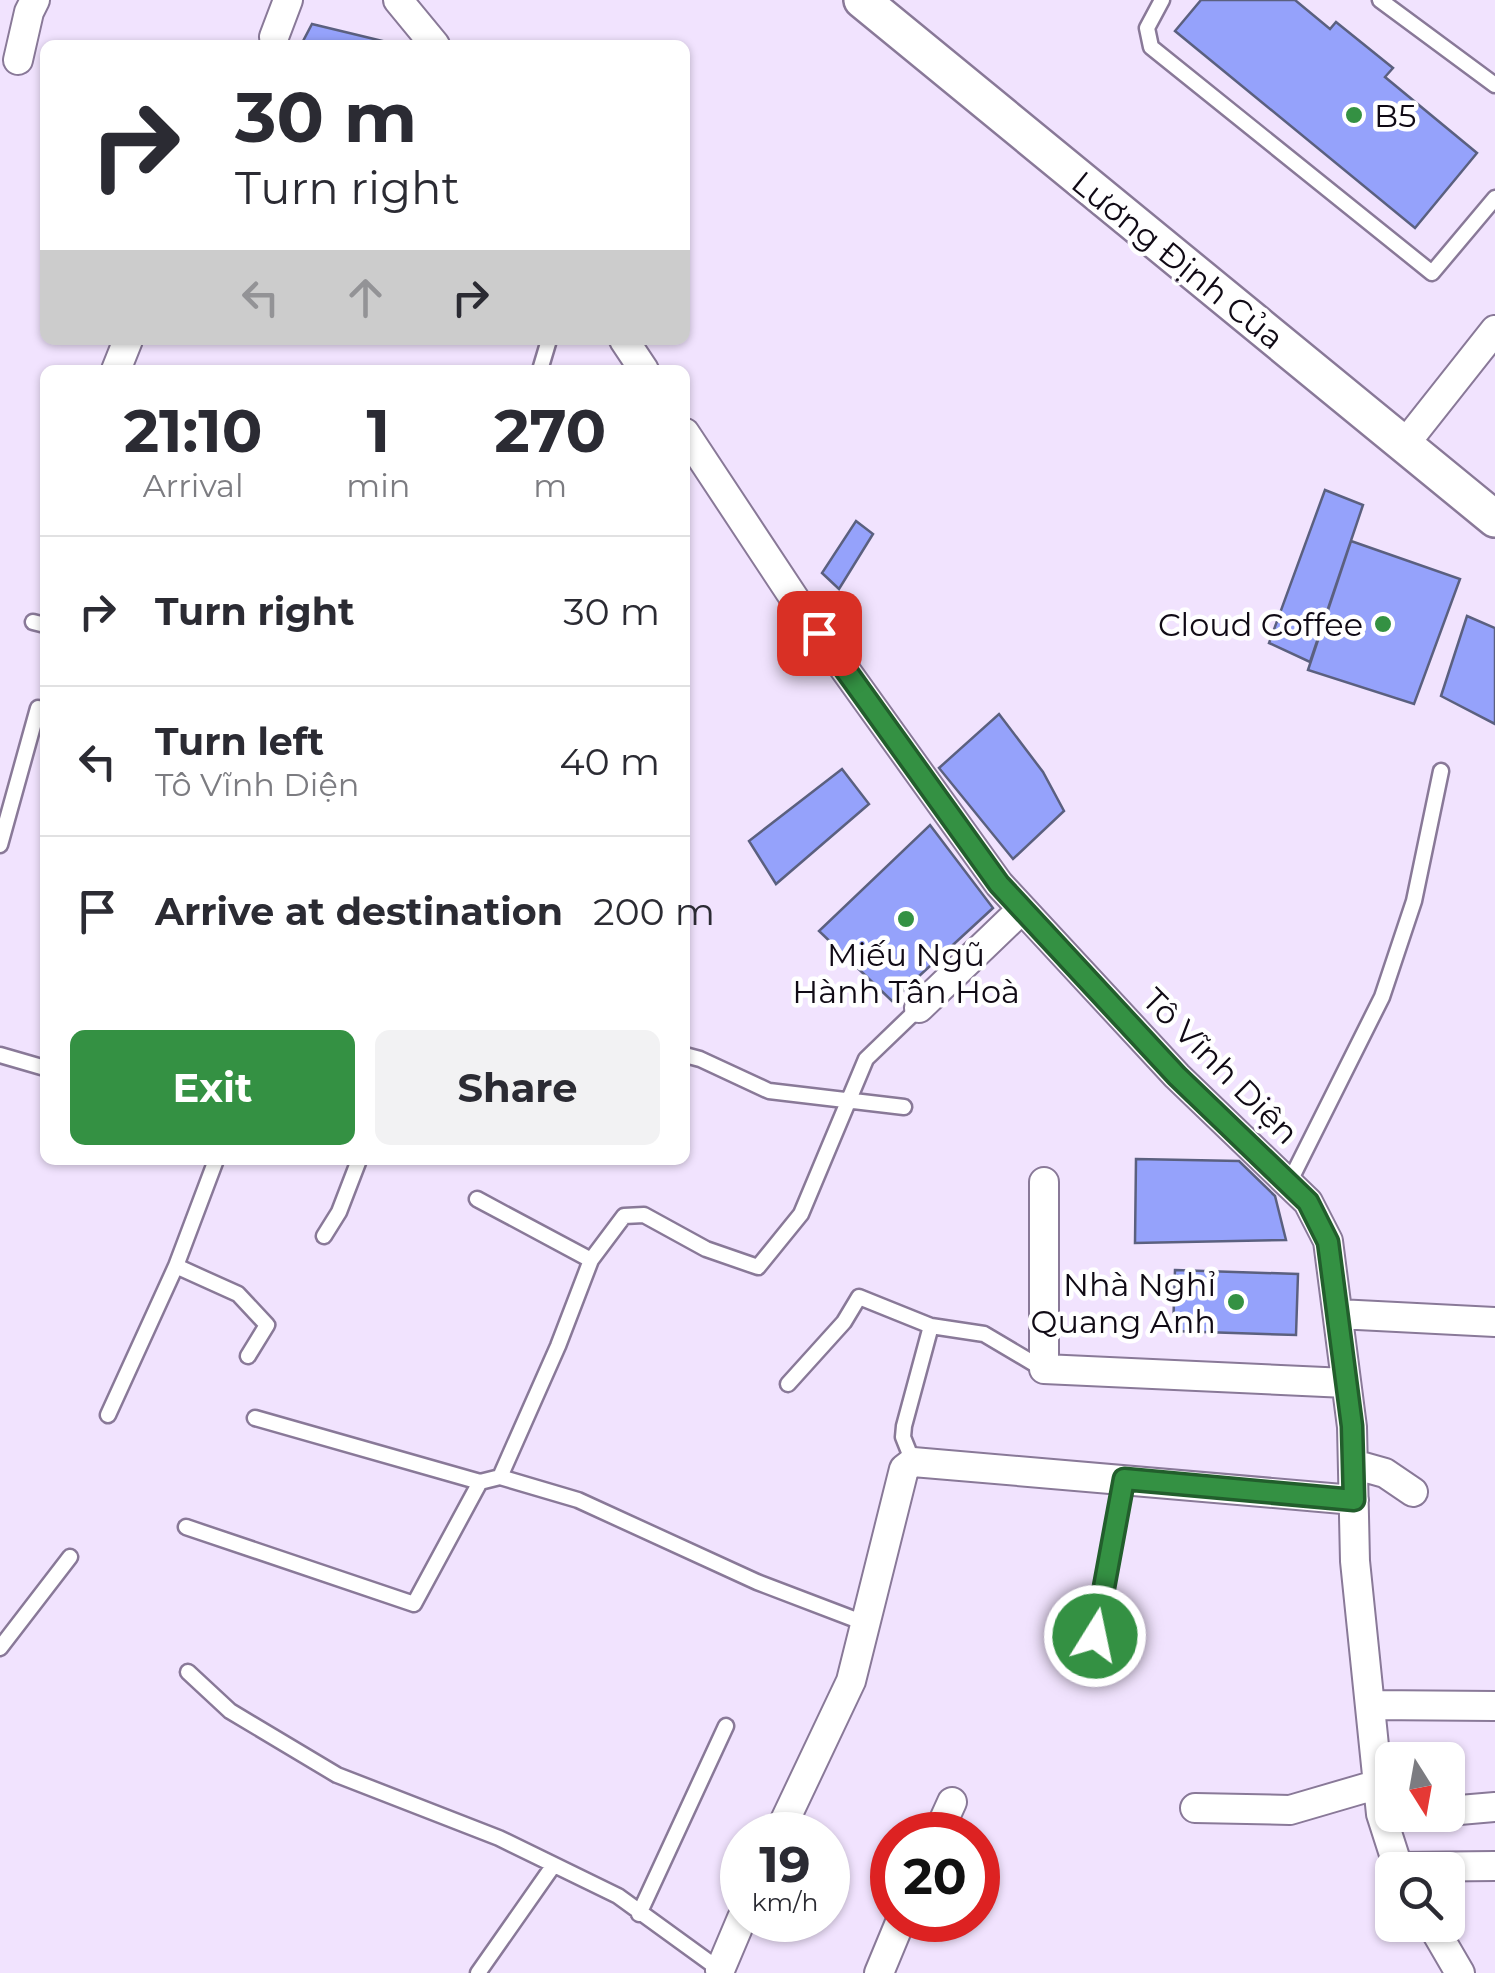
<!DOCTYPE html>
<html lang="en">
<head>
<meta charset="utf-8">
<style>
	:root { --surface:#fff; --page:#f2f2f3; --text:#2b2b33; --muted:#7c7c81; --line:#e1e1e2; --accent:#349143 }
	body { margin:0; font-family:Montserrat,sans-serif; background:var(--page); color:var(--text); height:100vh; display:flex; flex-direction:column; font-size:38px; white-space:nowrap }
	* { box-sizing:border-box; margin:0 }
	p { font-size:32px; color:var(--muted) }
	.icon { flex:none; width:55px; height:55px; fill:none; stroke:currentColor; stroke-width:2; stroke-linecap:round; stroke-linejoin:round }
	.map { position:relative; flex:1; overflow:hidden }
	.sheet { position:absolute; left:40px; top:365px; width:650px; height:800px; display:flex; flex-direction:column; background:var(--surface); border-radius:15px; box-shadow:0 2px 8px #0004 }
	.sheet>* { flex:none }
	.banner { position:absolute; left:40px; top:40px; width:650px; height:305px; border-radius:15px; box-shadow:0 2px 8px #0004; background:#fff; color:var(--text); overflow:hidden }
	.needle { width:65px; rotate:169deg }
	.controls { position:absolute; left:1375px; top:1742px; display:grid; gap:20px }
	.controls a { display:grid; place-items:center; width:90px; height:90px; border-radius:15px; background:var(--surface); box-shadow:0 2px 8px #0004; font-size:50px }
	.speed { position:absolute; left:720px; top:1812px; display:flex; gap:20px; font-size:50px; font-weight:700; text-align:center }
	.speed>* { display:grid; place-content:center; width:130px; height:130px; border-radius:50%; background:var(--surface); box-shadow:0 2px 8px #0004; line-height:1 }
	.speed small { font-size:25px; font-weight:400 }
	.speed .limit { border:15px solid #d22; background:#fff; color:#111 }
	.pin { position:absolute; display:grid; place-items:center; width:85px; height:85px; color:#fff; margin:-42px; border-radius:20px; box-shadow:0 5px 15px #0006 }
	.me { position:absolute; width:110px; margin:-55px; rotate:10deg; stroke-linejoin:round; filter:drop-shadow(0 0 8px #0008) }
	.turn { display:flex; align-items:center; gap:35px; height:210px; padding:0 30px; font-size:45px }
	.turn .icon { width:130px; height:130px; stroke-width:2.5 }
	.turn b { display:block; font-size:70px; line-height:85px }
	.lanes { display:flex; align-items:center; height:95px; padding:0 30px; background:#0003; justify-content:center; gap:50px; direction:ltr }
	.lanes .off { opacity:.35 }
	.eta { display:flex; justify-content:space-evenly; align-items:center; height:170px; text-align:center }
	.eta b { font-size:60px; font-weight:700; line-height:70px }
	.primary-button { display:flex; gap:20px; margin-top:auto; padding:20px 30px }
	.primary-button a { flex:1; height:115px; border-radius:15px; background:var(--accent); color:#fff; font-size:40px; font-weight:700; line-height:115px; text-align:center }
	.primary-button a+a { background:var(--page); color:var(--text) }
	ul { padding:0; list-style:none }
	li { display:flex; align-items:center; gap:30px; height:150px; padding:0 30px; border-top:2px solid var(--line) }
	li div { flex:1 }
	li b { display:block; font-size:38px }
	li em { font-style:normal }
	.map>svg:first-child { display:block }
	.building { fill:#95a2fb; stroke:#5b607f; stroke-width:2.5 }
	.lines { fill:none; stroke-linecap:round; stroke-linejoin:round }
	.service-casing { stroke:#897998; stroke-width:19 }
	.minor-casing { stroke:#897998; stroke-width:32 }
	.tertiary-casing { stroke:#897998; stroke-width:40 }
	.service { stroke:#fff; stroke-width:14 }
	.minor { stroke:#fff; stroke-width:28 }
	.tertiary { stroke:#fff; stroke-width:35 }
	.route-casing { stroke:#225e2c; stroke-width:25 }
	.route { stroke:#349143; stroke-width:18 }
	.poi-dot { fill:#349143; stroke:#fff; stroke-width:4 }
	.labels { text-anchor:middle; dominant-baseline:central; stroke-width:9; stroke-linejoin:round; paint-order:stroke }
	.poi-label { font-size:32px; fill:#100a15; stroke:#fff; text-anchor:end }
	.street-label { font-size:32px; fill:#100a15; stroke:#fff }
</style>
</head>
<body>
<div class="map">
<svg width="1495" height="1973" viewBox="0 0 1495 1973">
	<rect width="100%" height="100%" fill="#f1e3fe"/>
	<path class="building" d="M 1201,0 L 1295,0 L 1330,29 L 1336,22 L 1393,68 L 1385,77 L 1477,153 L 1415,228 L 1175,31 Z
		M 312,24 L 399,45 L 301,45 Z
		M 1325,490 L 1363,505 L 1310,662 L 1269,643 Z
		M 856,521 L 873,534 L 839,589 L 822,573 Z
		M 1351,541 L 1460,579 L 1414,704 L 1308,670 Z
		M 1467,616 L 1495,628 L 1495,724 L 1441,696 Z
		M 999,714 L 1043,772 L 1064,811 L 1013,859 L 939,768 Z
		M 842,769 L 869,804 L 776,884 L 749,841 Z
		M 930,825 L 993,908 L 892,1001 L 819,931 Z
		M 1136,1159 L 1239,1161 L 1275,1196 L 1286,1240 L 1135,1243 Z
		M 1175,1270 L 1298,1274 L 1296,1335 L 1173,1331 Z"/>
	<g class="lines">
		<g class="service-casing">
			<path id="service" d="M 1162,0 L 1147,28 L 1151,47 L 1432,273 L 1495,198
				M 1380,0 L 1495,85
				M 540,370 L 549,340
				M 33,622 L 45,625
				M 0,845 L 38,708
				M 0,1055 L 45,1068
				M 685,1055 L 700,1059 L 769,1091 L 904,1107
				M 216,1160 L 176,1266 L 238,1294 L 267,1325 L 248,1356
				M 1289,1183 L 1382,997 L 1414,901 L 1441,771
				M 477,1199 L 591,1260
				M 324,1236 L 339,1212 L 359,1160
				M 931,1326 L 984,1334 L 1043,1369
				M 788,1384 L 844,1322 L 859,1297 L 931,1326 L 904,1426 L 903,1437 L 913,1462
				M 108,1415 L 176,1266
				M 255,1418 L 480,1482 L 500,1477 L 578,1500 L 757,1582 L 867,1624
				M 500,1477 L 558,1346 L 591,1260 L 624,1216 L 644,1215 L 706,1249 L 758,1267 L 801,1214 L 866,1059 L 919,1008
				M 186,1527 L 414,1604 L 480,1482
				M 0,1648 L 70,1557
				M 188,1672 L 230,1711 L 337,1775 L 499,1838 L 618,1896 L 720,1970
				M 1088,1675 L 1124,1479
				M 639,1914 L 726,1726
				M 478,1973 L 553,1866"/>
		</g>
		<g class="minor-casing">
			<path id="minor" d="M 398,0 L 435,45
				M 274,37 L 288,0
				M 18,60 L 29,12 L 35,0
				M 624,340 L 644,370
				M 116,370 L 128,340
				M 685,433 L 798,604 L 999,884 L 1177,1076 L 1308,1202 L 1328,1241 L 1352,1427 L 1355,1561 L 1381,1814 L 1399,1870
				M 1404,445 L 1495,330
				M 919,1008 L 1022,909
				M 1044,1182 L 1044,1369 L 1346,1383
				M 1338,1314 L 1495,1322
				M 1353,1464 L 1385,1473 L 1413,1492
				M 1370,1705 L 1495,1706
				M 1195,1808 L 1290,1810 L 1379,1784
				M 1448,1811 L 1495,1807
				M 778,1835 L 851,1681 L 904,1469 L 913,1462 L 1354,1500
				M 937,1835 L 952,1802
				M 1397,1867 L 1495,1866
				M 1432,1925 L 1460,1973
				M 720,1970 L 742,1918
				M 879,1973 L 901,1920"/>
		</g>
		<g class="tertiary-casing">
			<path id="tertiary" d="M 862,0 L 1495,519"/>
		</g>
		<use href="#service" class="service"/>
		<use href="#minor" class="minor"/>
		<use href="#tertiary" class="tertiary"/>
	</g>
	<g class="lines">
		<g class="route-casing">
			<path id="route" d="M 819,633 L 999,884 L 1177,1076 L 1308,1202 L 1328,1242 L 1352,1426 L 1354,1500 L 1124,1479 L 1095,1636"/>
		</g>
		<use href="#route" class="route"/>
	</g>
	<g class="poi-dot">
		<circle cx="1354" cy="115" r="10"/>
		<circle cx="1383" cy="624" r="10"/>
		<circle cx="906" cy="919" r="10"/>
		<circle cx="1236" cy="1302" r="10"/>
	</g>
	<g class="labels">
		<g class="poi-label">
			<text x="1374" y="115" text-anchor="start">B5</text>
			<text x="1363" y="624">Cloud Coffee</text>
			<text x="906" y="954" text-anchor="middle">Miếu Ngũ<tspan x="906" dy="37">Hành Tân Hoà</tspan></text>
			<text x="1216" y="1284">Nhà Nghỉ<tspan x="1216" dy="37">Quang Anh</tspan></text>
		</g>
		<g class="street-label">
			<text transform="translate(1178 260) rotate(39)">Lương Định Của</text>
			<text transform="translate(1221 1066) rotate(45)">Tô Vĩnh Diện</text>
		</g>
	</g>
</svg>
<div class="controls">
<a><svg class="needle" viewBox="-14 -14 28 28"><path d="M0-13l5 13h-10z" fill="#e53935"/><path d="M0 13l5-13h-10z" fill="#7c7c81"/></svg></a>
<a><svg class="icon" aria-label="search" viewBox="0 0 24 24"><circle cx="10" cy="10" r="6"/><path d="M15 15l6 6"/></svg></a>
</div>
<div class="speed"><div>19<small>km/h</small></div><div class="limit">20</div></div>
<div class="pin" style="left:819px;top:633px;background:#d93025"><svg class="icon" aria-label="arrive" viewBox="0 0 24 24"><path d="M6 21V4h12l-3 4 3 4H6"/></svg></div>
<svg class="me" style="left:1095px;top:1636px" viewBox="-20 -20 40 40"><circle r="17" fill="#349143" stroke="#fff" stroke-width="3"/><path d="M0-11L8 9 0 5-8 9z" fill="#fff"/></svg>
<div class="banner">
<div class="turn"><svg class="icon" aria-label="right" viewBox="0 0 24 24"><path d="M7 20v-9h11M14 6l5 5-5 5"/></svg><div><b>30 m</b>Turn right</div></div>
<div class="lanes"><svg class="icon off" aria-label="left" viewBox="0 0 24 24"><path d="M17 20v-9H6M10 6l-5 5 5 5"/></svg><svg class="icon off" aria-label="ahead" viewBox="0 0 24 24"><path d="M12 20V5M6 11l6-6 6 6"/></svg><svg class="icon" aria-label="right" viewBox="0 0 24 24"><path d="M7 20v-9h11M14 6l5 5-5 5"/></svg></div>
</div>
<section class="sheet">
<div class="eta">
<div><b>21:10</b><p>Arrival</p></div>
<div><b>1</b><p>min</p></div>
<div><b>270</b><p>m</p></div>
</div>
<ul>
<li><svg class="icon" aria-label="right" viewBox="0 0 24 24"><path d="M7 20v-9h11M14 6l5 5-5 5"/></svg><div><b>Turn right</b></div><em>30 m</em></li>
<li><svg class="icon" aria-label="left" viewBox="0 0 24 24"><path d="M17 20v-9H6M10 6l-5 5 5 5"/></svg><div><b>Turn left</b><p>Tô Vĩnh Diện</p></div><em>40 m</em></li>
<li><svg class="icon" aria-label="arrive" viewBox="0 0 24 24"><path d="M6 21V4h12l-3 4 3 4H6"/></svg><div><b>Arrive at destination</b></div><em>200 m</em></li>
</ul>
<div class="primary-button"><a>Exit</a><a>Share</a></div>
</section>
</div>
</body>
</html>
